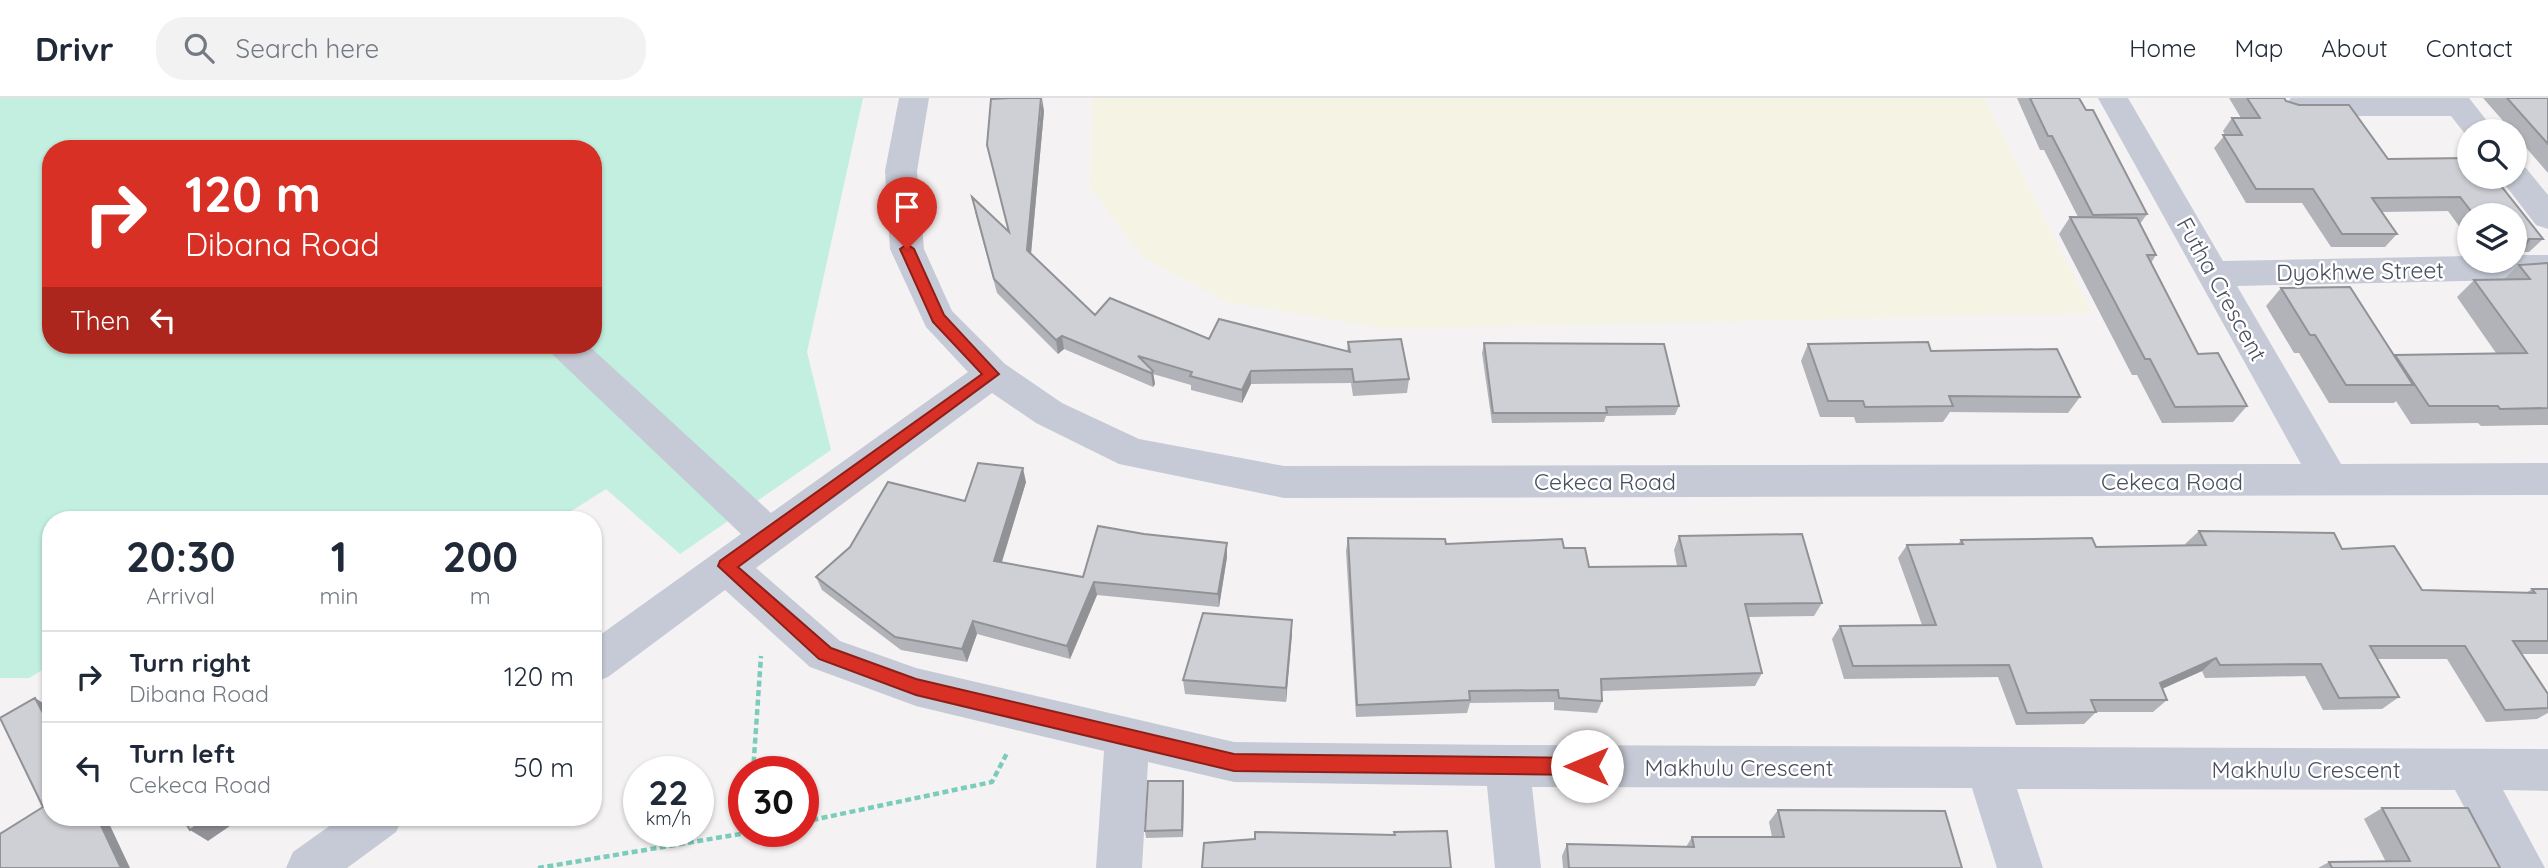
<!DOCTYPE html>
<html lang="en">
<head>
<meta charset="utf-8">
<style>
	:root { --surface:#fff; --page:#f2f2f3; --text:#1f2937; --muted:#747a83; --line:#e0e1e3 }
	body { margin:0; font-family:Quicksand,sans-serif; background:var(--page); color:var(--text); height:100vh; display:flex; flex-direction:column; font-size:26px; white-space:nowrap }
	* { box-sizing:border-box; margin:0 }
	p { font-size:23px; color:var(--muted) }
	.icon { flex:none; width:38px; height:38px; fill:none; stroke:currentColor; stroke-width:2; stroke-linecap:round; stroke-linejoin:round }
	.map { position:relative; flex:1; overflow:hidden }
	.details { position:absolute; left:42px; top:413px; width:560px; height:315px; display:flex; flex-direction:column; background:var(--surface); border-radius:28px; box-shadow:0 2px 5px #0004 }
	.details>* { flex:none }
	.top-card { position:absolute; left:42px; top:42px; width:560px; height:214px; border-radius:28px; box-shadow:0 2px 5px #0004; background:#d93025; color:#fff; overflow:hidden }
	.fabs { position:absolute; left:2457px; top:21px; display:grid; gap:14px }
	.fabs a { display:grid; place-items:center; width:70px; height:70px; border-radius:50%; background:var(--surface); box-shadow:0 2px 5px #0004; font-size:35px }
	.speed { position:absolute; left:623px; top:658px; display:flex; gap:14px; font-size:35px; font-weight:700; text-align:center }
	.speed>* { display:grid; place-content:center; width:91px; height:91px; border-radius:50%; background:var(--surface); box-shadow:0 2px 5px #0004; line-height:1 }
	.speed small { font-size:18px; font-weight:400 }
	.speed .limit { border:10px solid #d22; background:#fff; color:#111 }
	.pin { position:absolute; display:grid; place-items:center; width:60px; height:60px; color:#fff; margin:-72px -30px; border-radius:50% 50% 50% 0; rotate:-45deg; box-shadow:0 0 7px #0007 }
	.pin .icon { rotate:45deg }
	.me { position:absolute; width:77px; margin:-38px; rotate:270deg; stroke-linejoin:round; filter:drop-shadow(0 0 5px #0008) }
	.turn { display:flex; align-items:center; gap:24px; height:147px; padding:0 28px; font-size:32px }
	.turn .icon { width:91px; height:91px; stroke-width:2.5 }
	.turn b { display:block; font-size:49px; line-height:60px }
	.then { display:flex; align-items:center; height:66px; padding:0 28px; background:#0003; gap:14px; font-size:26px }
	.eta { display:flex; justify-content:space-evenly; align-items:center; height:119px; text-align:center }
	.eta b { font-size:42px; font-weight:800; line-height:49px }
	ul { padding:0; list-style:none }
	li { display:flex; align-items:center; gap:21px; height:91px; padding:0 28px; border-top:2px solid var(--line) }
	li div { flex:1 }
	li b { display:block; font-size:26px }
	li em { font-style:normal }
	header { display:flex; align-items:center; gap:42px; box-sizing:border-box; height:98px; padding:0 35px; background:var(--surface); border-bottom:2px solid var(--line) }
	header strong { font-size:33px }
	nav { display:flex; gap:38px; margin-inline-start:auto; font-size:24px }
	.search { width:490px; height:63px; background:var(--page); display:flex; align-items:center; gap:18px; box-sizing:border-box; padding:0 24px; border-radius:28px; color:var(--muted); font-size:26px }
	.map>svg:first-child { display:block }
	.green { fill:#c2efdf; fill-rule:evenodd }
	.sand { fill:#f4f3e4 }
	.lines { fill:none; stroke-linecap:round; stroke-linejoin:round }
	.path { stroke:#7bcdb9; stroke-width:4.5; stroke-dasharray:6 3.5; stroke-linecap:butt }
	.minor { fill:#c6cad6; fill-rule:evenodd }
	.wall { fill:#b2b3b8 }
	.shaded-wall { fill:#919296 }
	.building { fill:#cfd0d6; stroke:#919296; stroke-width:2 }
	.route { fill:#d93025; stroke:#8d1f18; stroke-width:2 }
	.labels { text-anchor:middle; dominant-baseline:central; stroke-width:5; stroke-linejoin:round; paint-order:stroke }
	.street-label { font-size:23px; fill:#4a4f5f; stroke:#fff }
</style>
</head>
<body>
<header>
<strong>Drivr</strong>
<div class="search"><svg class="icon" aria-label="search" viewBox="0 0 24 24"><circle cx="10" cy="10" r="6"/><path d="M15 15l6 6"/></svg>Search here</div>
<nav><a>Home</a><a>Map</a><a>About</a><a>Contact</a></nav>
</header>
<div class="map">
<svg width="2548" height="770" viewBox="0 0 2548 770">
	<rect width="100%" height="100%" fill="#f4f2f2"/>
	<path class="green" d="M 0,0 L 863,0 L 807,254 L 831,352 L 680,456 L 606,391 L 557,422 L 51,422 L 51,567 L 29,580 L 0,580 ZM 51,51 L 593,51 L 593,247 L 51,247 Z"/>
	<path class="sand" d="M 1093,0 L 1984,0 L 2092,215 L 1387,231 L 1225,203 L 1143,159 L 1090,89 Z"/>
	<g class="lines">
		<path class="path" d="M 753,674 L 761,558
			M 803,724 L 992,684 L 1007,655
			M 538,770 L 758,733"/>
		<path class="minor" d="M 899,0 L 929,0 L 917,73 L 924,151 L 952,213 L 1005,266 L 1062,305 L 1139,341 L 1284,368 L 2301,366 L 2098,0 L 2128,0 L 2223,163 L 2469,158 L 2469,163 L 2515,163 L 2515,157 L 2548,157 L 2548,181 L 2237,188 L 2341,366 L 2548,365 L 2548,397 L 1284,400 L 1119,366 L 1036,325 L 992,295 L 756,470 L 840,543 L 916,570 L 1234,644 L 1507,647 L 2548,651 L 2548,693 L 2503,692 L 2545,770 L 2497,770 L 2455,692 L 2017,691 L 2043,770 L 1997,770 L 1972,690 L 1532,689 L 1541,770 L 1495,770 L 1487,688 L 1234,684 L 1148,664 L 1142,770 L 1096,770 L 1104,653 L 916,608 L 810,569 L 725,492 L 608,579 L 593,585 L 593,542 L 741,436 L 552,256 L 547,247 L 588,247 L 771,415 L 968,274 L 926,229 L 890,151 L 885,73 Z
			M 2469,0 L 2495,33 L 2469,33 L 2469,41 L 2451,18 L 2299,18 L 2288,15 L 2284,8 L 2291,0 Z
			M 2515,67 L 2526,70 L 2548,97 L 2548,131 L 2536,127 L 2499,79 L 2515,79 Z
			M 342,719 L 403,719 L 396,734 L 347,770 L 286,770 L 293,754 Z"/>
	</g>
	<path class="wall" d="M 2017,0 L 2079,0 L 2147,116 L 2140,126 L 2156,157 L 2151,165 L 2198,256 L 2247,308 L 2233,324 L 2162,325 L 2137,277 L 2132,277 L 2059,136 L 2070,119 L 2078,119 L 2044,52 L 2040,52 Z
		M 2229,0 L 2284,0 L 2286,3 L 2299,7 L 2349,7 L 2388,61 L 2469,60 L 2469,79 L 2494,79 L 2543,141 L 2529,154 L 2518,154 L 2515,158 L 2515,117 L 2469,117 L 2469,142 L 2448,113 L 2382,114 L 2397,136 L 2385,149 L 2331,149 L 2302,105 L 2246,105 L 2214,50 L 2225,37 L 2223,33 L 2232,20 L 2241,20 Z
		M 2483,0 L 2548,0 L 2548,75 L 2515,37 L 2515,33 L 2512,33 Z
		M 1044,13 L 1031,156 L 1095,217 L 1209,241 L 1347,254 L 1348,244 L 1409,281 L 1407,295 L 1353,298 L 1351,285 L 1251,286 L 1242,305 L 1191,292 L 1191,287 L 1153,276 L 1155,286 L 1153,289 L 1064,251 L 1058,256 L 997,195 L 975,114 L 1008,134 Z
		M 2548,165 L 2548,327 L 2481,328 L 2478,325 L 2411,326 L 2396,303 L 2394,305 L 2329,305 L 2299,255 L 2294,255 L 2266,208 L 2281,190 L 2394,258 L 2395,257 L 2496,255 L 2457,199 L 2474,182 L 2504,181 L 2519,167 Z
		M 1484,245 L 1679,308 L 1675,317 L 1606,318 L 1604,324 L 1492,325 L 1482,255 Z
		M 1808,246 L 1931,253 L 2080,299 L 2068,315 L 1950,314 L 1943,324 L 1856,325 L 1854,319 L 1820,319 L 1801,263 Z
		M 1026,384 L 1002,464 L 1083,479 L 1144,436 L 1227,445 L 1227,459 L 1219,509 L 1097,497 L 1070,561 L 977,536 L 967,564 L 901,552 L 822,492 L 816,479 L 965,403 Z
		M 2199,433 L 2342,451 L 2422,492 L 2526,495 L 2532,491 L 2548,491 L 2548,556 L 2521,556 L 2548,596 L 2548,615 L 2537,621 L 2486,624 L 2447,561 L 2377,561 L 2399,599 L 2382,611 L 2323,612 L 2305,578 L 2205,580 L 2202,573 L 2162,591 L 2167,602 L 2153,614 L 2096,614 L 2084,626 L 2016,627 L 1998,579 L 1844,581 L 1832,541 L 1840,528 L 1922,527 L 1898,460 L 1907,447 L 1958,446 L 1961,442 L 2096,449 L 2186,447 L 2185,446 Z
		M 1679,438 L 1822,505 L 1814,518 L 1748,519 L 1762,575 L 1755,588 L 1602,593 L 1602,603 L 1597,615 L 1554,612 L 1554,604 L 1470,605 L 1467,615 L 1356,619 L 1346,453 L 1348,440 L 1446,446 L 1564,450 L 1589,469 L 1677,468 L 1674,452 Z
		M 1292,522 L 1286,604 L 1185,596 L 1183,582 Z
		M 1184,690 L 1183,739 L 1146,740 L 1145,733 Z
		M 2382,710 L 2500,770 L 2318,770 L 2329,764 L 2386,764 L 2364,721 Z
		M 1778,712 L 1962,770 L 1563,770 L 1562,758 L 1567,746 L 1686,749 L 1692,739 L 1772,739 L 1769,724 Z"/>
	<path class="shaded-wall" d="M 1042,0 L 1044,13 L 1030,166 L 1027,152 Z
		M 1062,238 L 1064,251 L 1058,256 L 1056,242 Z
		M 1153,273 L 1155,286 L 1153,289 L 1151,275 Z
		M 1251,273 L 1251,286 L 1242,305 L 1242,292 Z
		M 1023,370 L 1026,384 L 998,476 L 994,463 Z
		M 1227,445 L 1227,459 L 1219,509 L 1218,496 Z
		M 1094,484 L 1097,497 L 1070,561 L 1067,548 Z
		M 1292,522 L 1292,537 L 1286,604 L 1286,590 Z
		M 973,523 L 977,536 L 967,564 L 962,551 Z
		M 2216,560 L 2202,573 L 2146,598 L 2160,585 Z
		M 35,600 L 48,608 L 51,614 L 51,630 Z
		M 1183,683 L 1184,690 L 1183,739 L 1182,732 Z
		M 97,719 L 106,719 L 130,770 L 121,770 Z
		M 209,719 L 243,719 L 208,743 L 190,732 Z"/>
	<path class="building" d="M 1010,0 L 1041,0 L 1027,152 L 1095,217 L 1110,200 L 1209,241 L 1219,221 L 1350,254 L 1348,244 L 1401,241 L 1409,281 L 1354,284 L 1352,271 L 1251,273 L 1242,292 L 1190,278 L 1192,274 L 1138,258 L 1153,273 L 1151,275 L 1062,238 L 1056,242 L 994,181 L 972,99 L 1009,134 L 987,47 L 991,1 Z
		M 2030,0 L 2079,0 L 2086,12 L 2093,12 L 2147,116 L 2093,117 L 2052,38 L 2048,38 Z
		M 2247,0 L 2284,0 L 2286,3 L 2299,7 L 2349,7 L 2388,61 L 2469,60 L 2469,79 L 2494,79 L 2543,141 L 2529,141 L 2526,147 L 2515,147 L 2515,117 L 2474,117 L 2460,99 L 2372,100 L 2397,136 L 2342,136 L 2313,91 L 2256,91 L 2223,37 L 2242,37 L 2232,20 L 2260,20 Z
		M 2507,0 L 2548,0 L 2548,46 Z
		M 2070,119 L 2137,120 L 2156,157 L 2147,157 L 2198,256 L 2218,255 L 2247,308 L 2175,309 L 2150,261 L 2145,261 Z
		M 2548,165 L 2548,310 L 2500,311 L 2498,308 L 2429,308 L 2395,257 L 2527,255 L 2474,182 L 2530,181 L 2519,167 Z
		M 2350,189 L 2413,287 L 2346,287 L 2315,237 L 2310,237 L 2281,190 Z
		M 1928,244 L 1931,253 L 2057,251 L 2080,299 L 1949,298 L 1953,308 L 1865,309 L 1863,303 L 1828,303 L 1808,246 Z
		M 1484,245 L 1664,246 L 1679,308 L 1606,309 L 1607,315 L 1493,315 Z
		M 978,365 L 1023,370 L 994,463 L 1083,479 L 1098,428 L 1144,436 L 1227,445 L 1218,496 L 1094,484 L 1067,548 L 973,523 L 962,551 L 895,539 L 816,479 L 850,449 L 888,384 L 965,403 Z
		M 2199,433 L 2334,435 L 2342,451 L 2394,448 L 2422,492 L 2535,495 L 2532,491 L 2548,491 L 2548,543 L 2513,543 L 2548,596 L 2548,610 L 2505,612 L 2465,548 L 2370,548 L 2399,599 L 2339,600 L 2321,566 L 2220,567 L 2216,560 L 2160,585 L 2167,602 L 2091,602 L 2096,614 L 2027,615 L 2009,567 L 1853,568 L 1840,528 L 1936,527 L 1907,447 L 1963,446 L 1961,442 L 2092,440 L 2096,449 L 2206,447 Z
		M 1802,436 L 1822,505 L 1745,506 L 1762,575 L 1601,581 L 1602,603 L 1559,600 L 1558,592 L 1469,593 L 1470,602 L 1357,607 L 1348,440 L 1445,441 L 1446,446 L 1562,441 L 1564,450 L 1585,450 L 1589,469 L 1686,468 L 1679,438 Z
		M 1203,515 L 1292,522 L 1286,590 L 1183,582 Z
		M 35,600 L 51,630 L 51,719 L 97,719 L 121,770 L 0,770 L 0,736 L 43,709 L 0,620 Z
		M 1148,683 L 1183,683 L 1182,732 L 1145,733 Z
		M 2382,710 L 2468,710 L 2500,770 L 2332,770 L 2329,764 L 2410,763 Z
		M 1778,712 L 1945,713 L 1962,770 L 1569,770 L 1567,746 L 1694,749 L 1692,739 L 1784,739 Z
		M 182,719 L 209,719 L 190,732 Z
		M 1447,733 L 1451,770 L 1202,770 L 1204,745 L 1255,741 L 1255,734 L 1395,737 L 1394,734 Z"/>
	<path class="route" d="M 907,146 L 914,151 L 944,217 L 999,276 L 738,469 L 831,550 L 916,581 L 1234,656 L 1587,660 L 1594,662 L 1596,668 L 1594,675 L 1587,677 L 1234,673 L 916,597 L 819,561 L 718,468 L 720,463 L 982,276 L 933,224 L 900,151 Z"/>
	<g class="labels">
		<g class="street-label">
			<text transform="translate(2360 173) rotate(-1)">Dyokhwe Street</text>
			<text transform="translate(2222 191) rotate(61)">Futha Crescent</text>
			<text x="1605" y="383">Cekeca Road</text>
			<text x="2172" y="383">Cekeca Road</text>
			<text x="1739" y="669">Makhulu Crescent</text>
			<text x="2306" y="671">Makhulu Crescent</text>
		</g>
	</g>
</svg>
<div class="fabs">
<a><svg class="icon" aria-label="search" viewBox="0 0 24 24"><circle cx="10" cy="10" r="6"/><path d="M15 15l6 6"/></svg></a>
<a><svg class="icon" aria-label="layers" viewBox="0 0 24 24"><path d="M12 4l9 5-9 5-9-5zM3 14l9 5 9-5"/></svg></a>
</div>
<div class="speed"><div>22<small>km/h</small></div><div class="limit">30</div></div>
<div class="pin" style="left:907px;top:151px;background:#d93025"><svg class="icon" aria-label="arrive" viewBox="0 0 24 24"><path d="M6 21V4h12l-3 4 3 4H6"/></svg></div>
<svg class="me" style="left:1587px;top:668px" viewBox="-20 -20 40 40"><circle r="19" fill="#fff"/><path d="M0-13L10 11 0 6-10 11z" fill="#d93025"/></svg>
<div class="top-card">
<div class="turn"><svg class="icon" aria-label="right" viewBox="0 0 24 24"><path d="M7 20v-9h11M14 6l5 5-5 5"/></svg><div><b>120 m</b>Dibana Road</div></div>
<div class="then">Then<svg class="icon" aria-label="left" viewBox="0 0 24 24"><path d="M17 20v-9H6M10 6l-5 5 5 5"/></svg></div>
</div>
<section class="details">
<div class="eta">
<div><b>20:30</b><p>Arrival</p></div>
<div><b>1</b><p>min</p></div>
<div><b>200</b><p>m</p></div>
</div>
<ul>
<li><svg class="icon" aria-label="right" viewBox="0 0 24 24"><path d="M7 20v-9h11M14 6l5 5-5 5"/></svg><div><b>Turn right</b><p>Dibana Road</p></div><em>120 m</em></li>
<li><svg class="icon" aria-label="left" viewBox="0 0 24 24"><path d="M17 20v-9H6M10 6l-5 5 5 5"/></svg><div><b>Turn left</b><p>Cekeca Road</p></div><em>50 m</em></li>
</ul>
</section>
</div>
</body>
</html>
